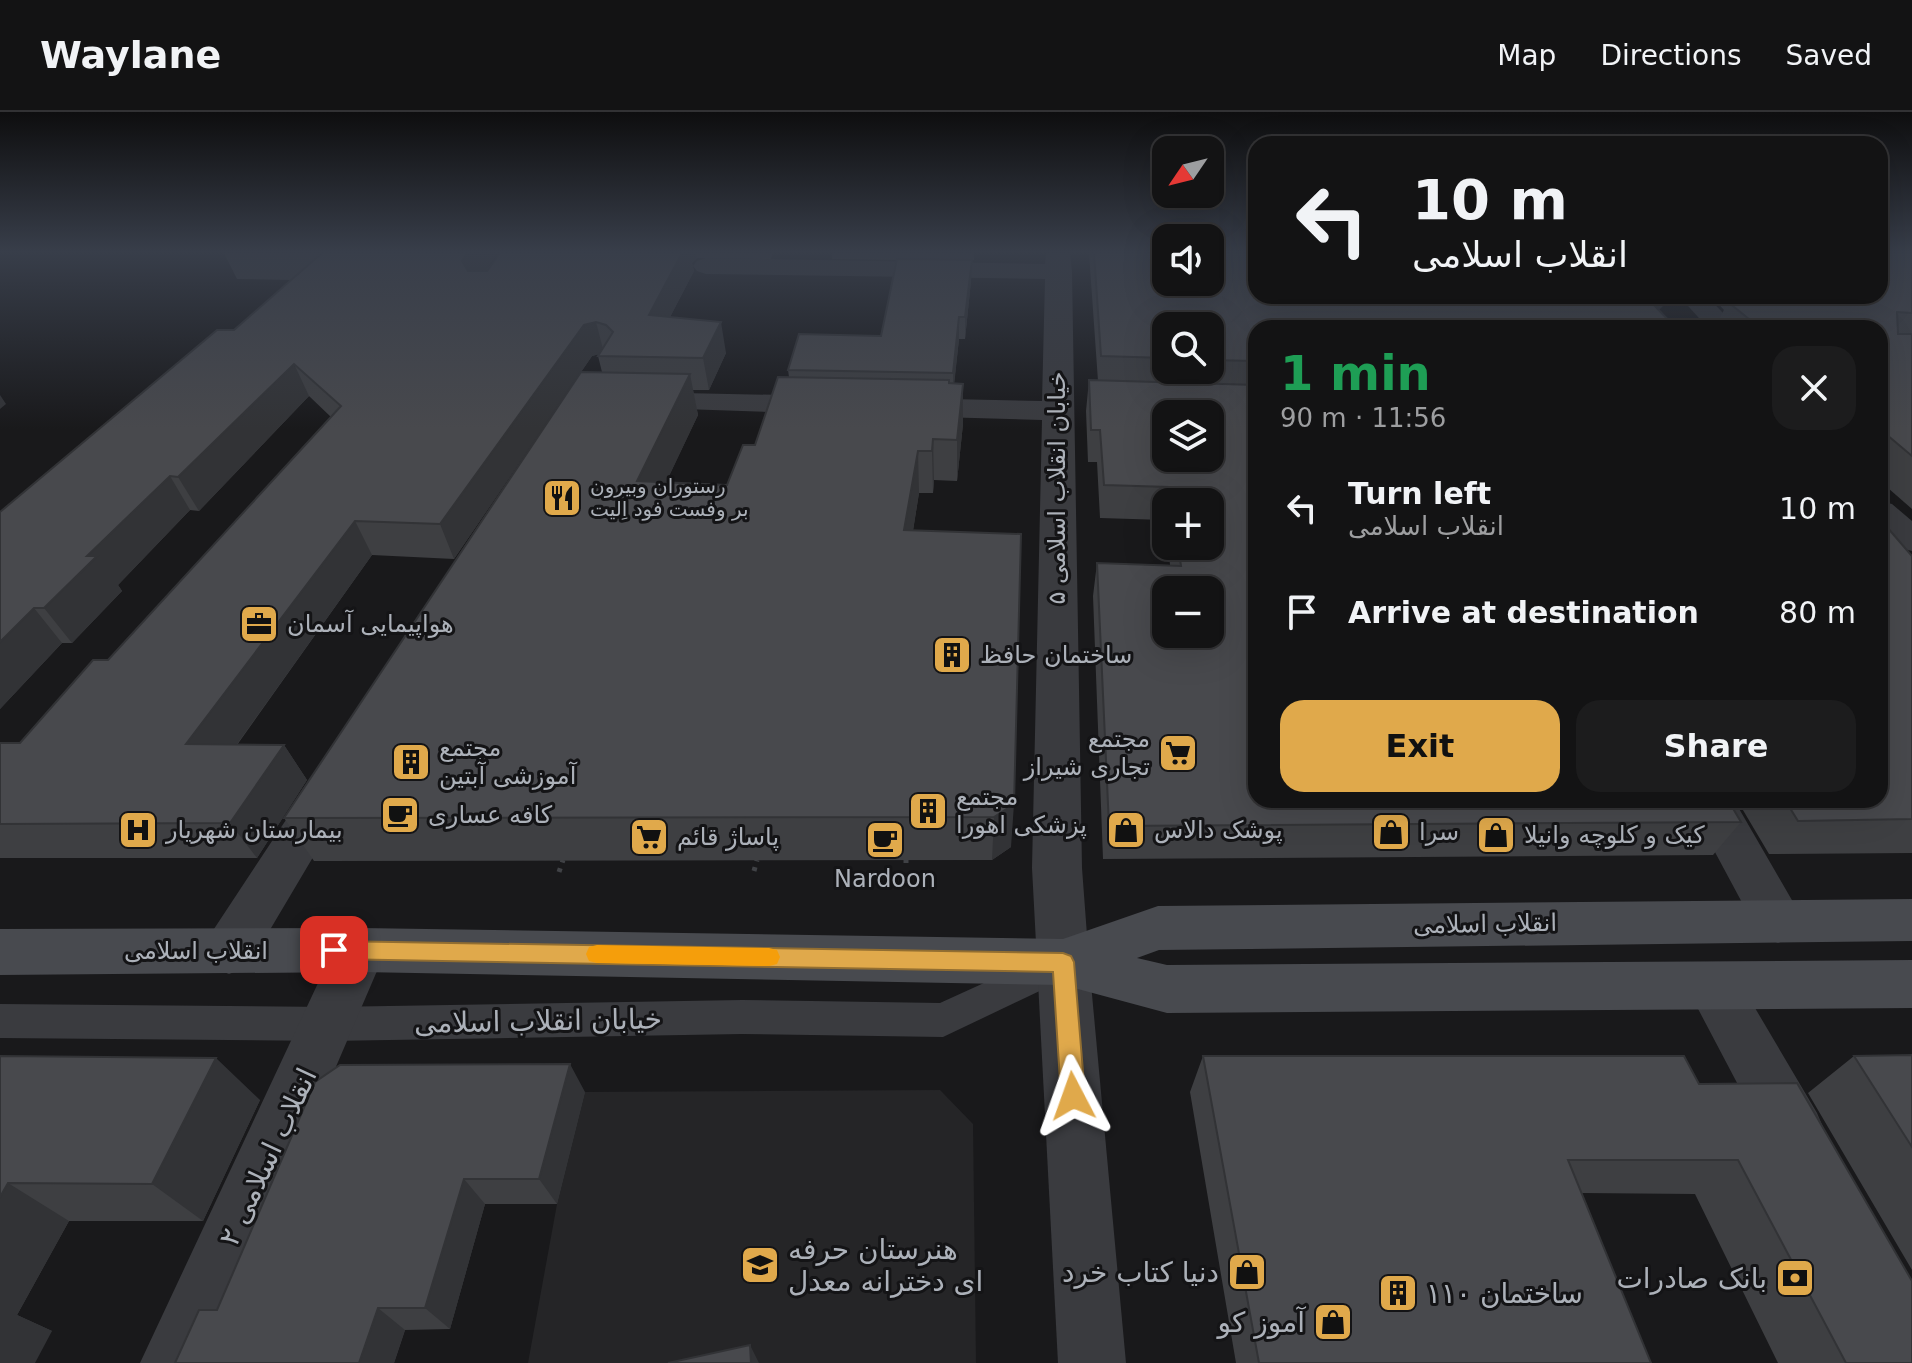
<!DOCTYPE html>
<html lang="en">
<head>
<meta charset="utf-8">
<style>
	:root { --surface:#131314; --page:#1c1c1d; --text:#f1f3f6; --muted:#9d9ea0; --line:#323234; --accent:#e0a94b }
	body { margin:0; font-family:"DejaVu Sans",Vazirmatn,sans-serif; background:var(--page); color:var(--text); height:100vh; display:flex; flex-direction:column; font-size:30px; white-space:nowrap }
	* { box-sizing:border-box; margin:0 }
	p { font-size:26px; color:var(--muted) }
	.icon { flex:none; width:44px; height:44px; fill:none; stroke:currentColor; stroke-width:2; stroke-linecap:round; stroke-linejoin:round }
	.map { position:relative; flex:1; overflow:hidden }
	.panel { position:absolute; left:1248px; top:208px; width:640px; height:488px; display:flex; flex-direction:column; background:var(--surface); border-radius:24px; box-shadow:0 8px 32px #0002,0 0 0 2px var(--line) }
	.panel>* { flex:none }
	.guide { position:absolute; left:1248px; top:24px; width:640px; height:168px; border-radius:24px; box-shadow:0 8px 32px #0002,0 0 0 2px var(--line); background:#131314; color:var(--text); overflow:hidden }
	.needle { width:52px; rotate:235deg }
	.buttons { position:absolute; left:1152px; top:24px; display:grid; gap:16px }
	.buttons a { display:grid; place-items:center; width:72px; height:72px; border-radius:16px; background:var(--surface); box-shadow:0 8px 32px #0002,0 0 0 2px var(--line); font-size:40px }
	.pin { position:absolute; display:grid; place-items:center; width:68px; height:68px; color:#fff; margin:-34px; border-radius:16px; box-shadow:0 4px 12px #0006 }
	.me { position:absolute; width:88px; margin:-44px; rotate:356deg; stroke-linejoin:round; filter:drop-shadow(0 0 6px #0008) }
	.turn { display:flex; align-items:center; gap:28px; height:168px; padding:0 32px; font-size:36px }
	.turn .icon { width:104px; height:104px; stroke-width:2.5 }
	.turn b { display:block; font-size:56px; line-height:68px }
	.round { display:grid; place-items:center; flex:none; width:84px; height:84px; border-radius:24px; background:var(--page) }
	.head { display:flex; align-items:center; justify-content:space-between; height:136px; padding:0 32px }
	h1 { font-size:48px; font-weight:600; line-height:60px; color:#1e9e55 }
	.primary-button { display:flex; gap:16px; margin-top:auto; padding:16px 32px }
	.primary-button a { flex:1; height:92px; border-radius:24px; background:var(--accent); color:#111; font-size:32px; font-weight:600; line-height:92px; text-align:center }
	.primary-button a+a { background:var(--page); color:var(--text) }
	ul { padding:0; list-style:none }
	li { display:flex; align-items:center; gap:24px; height:104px; padding:0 32px }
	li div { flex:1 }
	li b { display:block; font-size:30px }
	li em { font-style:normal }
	header { display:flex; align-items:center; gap:48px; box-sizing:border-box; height:112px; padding:0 40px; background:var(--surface); border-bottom:2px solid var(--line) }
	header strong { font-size:38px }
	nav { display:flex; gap:44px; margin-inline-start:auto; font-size:28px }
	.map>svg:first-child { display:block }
	.built { fill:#252527 }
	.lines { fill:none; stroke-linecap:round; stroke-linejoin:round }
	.path { stroke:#404246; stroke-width:5; stroke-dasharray:4 6; stroke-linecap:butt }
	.service { fill:#3a3b3f; fill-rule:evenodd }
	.minor { fill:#3a3b3f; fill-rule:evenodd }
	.tertiary { fill:#3a3b3f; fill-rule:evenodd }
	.secondary { fill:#484a4f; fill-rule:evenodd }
	.wall { fill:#3e3f42; fill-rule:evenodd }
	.shaded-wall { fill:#323336 }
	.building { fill:#48494d; stroke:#323336; stroke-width:2; fill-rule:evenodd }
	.route { fill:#e0a94b; stroke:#926e31; stroke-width:2 }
	.slow { fill:#f59e0b }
	.labels { text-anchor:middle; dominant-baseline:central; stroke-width:6; stroke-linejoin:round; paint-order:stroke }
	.far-poi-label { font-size:20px; fill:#acb1b9; stroke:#141416; text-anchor:start }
	.street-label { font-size:24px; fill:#acb1b9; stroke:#141416 }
	.poi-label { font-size:24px; fill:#acb1b9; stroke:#141416; text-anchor:start }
	.near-street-label { font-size:28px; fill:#acb1b9; stroke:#141416 }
	.near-poi-label { font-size:28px; fill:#acb1b9; stroke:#141416; text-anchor:end }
</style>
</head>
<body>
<header>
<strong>Waylane</strong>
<nav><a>Map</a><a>Directions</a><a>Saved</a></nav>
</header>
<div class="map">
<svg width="1912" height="1251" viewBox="0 0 1912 1251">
	<rect width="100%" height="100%" fill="#19191b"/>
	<path class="built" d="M 940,978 L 973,1012 L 976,1251 L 528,1251 L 557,1092 L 585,980 Z"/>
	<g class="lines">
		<path class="path" d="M 906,747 L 906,757
			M 754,759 L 757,748
			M 559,760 L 563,748"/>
		<path class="service" d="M 1054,839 L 1067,844 L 1072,855 L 1067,866 L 943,925 L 742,922 L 329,929 L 0,926 L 0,892 L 329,895 L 742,888 L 940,891 Z"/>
		<path class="minor" d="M 1046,141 L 1070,141 L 1072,160 L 1082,756 L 1089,850 L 1082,866 L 1063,873 L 1044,866 L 1037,850 L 1032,756 L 1042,308 L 903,304 L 892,302 L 888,295 L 892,288 L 903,286 L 1042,289 L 1045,167 L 706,162 L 697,159 L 693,154 L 697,149 L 706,146 L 1045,152 Z
			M 1306,184 L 1413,184 L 1414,186 L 1410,192 L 1401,194 L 1336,192 L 1347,216 L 1319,216 Z
			M 1679,184 L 1707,184 L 1737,216 L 1708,216 Z
			M 635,280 L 830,284 L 841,286 L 845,293 L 841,300 L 830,302 L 624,295 L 620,289 L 624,283 Z
			M 1880,389 L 1892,392 L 1912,409 L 1912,439 L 1899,436 L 1880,418 Z
			M 331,659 L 347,664 L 354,676 L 248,855 L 229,862 L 210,855 L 203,839 L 210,823 L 315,664 Z
			M 1687,688 L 1734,688 L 1804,809 L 1796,824 L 1778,831 L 1760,824 Z
			M 360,816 L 379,822 L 386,838 L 209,1251 L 140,1251 L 341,822 Z
			M 1713,850 L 1732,857 L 1817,1001 L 1826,1022 L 1817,1043 L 1796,1051 L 1775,1043 L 1686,874 L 1694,857 Z"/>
		<path class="tertiary" d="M 1063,827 L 1082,834 L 1089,850 L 1126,1251 L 1058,1251 L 1037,850 L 1044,834 Z"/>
		<path class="secondary" d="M 1912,787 L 1912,829 L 1159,838 L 1137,846 L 1167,853 L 1912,848 L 1912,896 L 1167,901 L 1063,873 L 360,860 L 0,863 L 0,817 L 360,816 L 1063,827 L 1158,794 Z"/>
	</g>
	<path class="wall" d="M 224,141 L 498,141 L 485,159 L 500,141 L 773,141 L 771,147 L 697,146 L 692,151 L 694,159 L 670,205 L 726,241 L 709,278 L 693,278 L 698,303 L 666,370 L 727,373 L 755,333 L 789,265 L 788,258 L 881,224 L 897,148 L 832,147 L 832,141 L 974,141 L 974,148 L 972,148 L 971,169 L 965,227 L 959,227 L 954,271 L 963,272 L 963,312 L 957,369 L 934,368 L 933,381 L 919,381 L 913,419 L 1011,735 L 992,748 L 314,749 L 284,706 L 559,293 L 454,447 L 372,443 L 237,633 L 284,633 L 307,668 L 257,746 L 0,746 L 0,631 L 20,631 L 108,548 L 331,305 L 309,284 L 199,399 L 190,398 L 118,473 L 122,479 L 72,531 L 62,531 L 0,597 L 0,400 L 234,218 L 292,168 L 237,167 ZM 599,242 L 598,244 L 602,260 L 581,260 L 592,244 Z
		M 1089,141 L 1166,141 L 1325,189 L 1342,189 L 1344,184 L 1673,184 L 1256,216 L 1256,688 L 1741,710 L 1713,743 L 1103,747 L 1093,484 L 1097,451 L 1170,453 L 1168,434 L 1210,434 L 1210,390 L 1166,390 L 1166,423 L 1164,408 L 1100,406 L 1097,350 L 1088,350 L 1086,299 L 1089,268 L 1098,269 ZM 1166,214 L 1210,214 L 1210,258 L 1166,258 Z
		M 1912,141 L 1912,397 L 1880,369 L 1880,216 L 1714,216 L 1724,198 L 1711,184 L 1880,184 Z
		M 1673,184 L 1685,184 L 1682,191 Z
		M 1912,444 L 1912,741 L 1769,742 L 1737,688 L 1880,688 Z
		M 1912,943 L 1912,1158 L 1808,981 L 1854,944 Z
		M 0,944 L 260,988 L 203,1109 L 69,1109 L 17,1203 L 52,1219 L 0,1251 Z
		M 1203,944 L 1699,972 L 1912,1251 L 1778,1251 L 1695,1082 L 1582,1081 L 1651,1251 L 1236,1251 L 1190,980 Z
		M 585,980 L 557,1092 L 485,1092 L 450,1217 L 405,1218 L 394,1251 L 175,1251 L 217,1198 Z"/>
	<path class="shaded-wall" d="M 467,141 L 498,141 L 472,178 L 462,149 Z
		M 682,141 L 696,141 L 697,146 L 692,151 L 694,159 L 655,234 L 649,203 Z
		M 972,148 L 971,169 L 965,227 L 965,205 Z
		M 1658,184 L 1673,184 L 1641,216 L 1651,190 Z
		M 959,205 L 959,227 L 953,284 L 953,261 Z
		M 596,210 L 604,241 L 592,244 L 454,447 L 440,412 L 584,213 Z
		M 721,210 L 726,241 L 709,278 L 703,246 Z
		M 294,252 L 309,284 L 199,399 L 178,365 Z
		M 690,262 L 698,303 L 647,411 L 637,369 Z
		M 963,272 L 963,312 L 957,369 L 957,328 Z
		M 0,283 L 6,292 L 0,297 Z
		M 933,327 L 934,368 L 933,381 L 932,339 Z
		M 918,339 L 919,381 L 906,461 L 904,418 Z
		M 170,364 L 190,398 L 118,473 L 122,479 L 72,531 L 44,496 L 87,444 Z
		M 355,409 L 372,443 L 212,667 L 186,632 Z
		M 34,496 L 62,531 L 0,597 L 0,530 Z
		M 284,633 L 307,668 L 257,746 L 230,711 Z
		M 1014,692 L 1011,735 L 992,748 L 994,705 Z
		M 216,946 L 260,988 L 203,1109 L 152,1072 Z
		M 570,952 L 585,980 L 557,1092 L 539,1067 Z
		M 464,1067 L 485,1092 L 450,1217 L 425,1196 Z
		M 8,1071 L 69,1109 L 17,1203 L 52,1219 L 35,1251 L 0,1251 L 0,1085 Z
		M 378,1196 L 405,1218 L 394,1251 L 359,1251 Z
		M 750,1233 L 759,1251 L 751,1251 Z"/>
	<path class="building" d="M 322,141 L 467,141 L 462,149 L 468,159 L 487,159 L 500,141 L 682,141 L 649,203 L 721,210 L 703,246 L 598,244 L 613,220 L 606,213 L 596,210 L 584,213 L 440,412 L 355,409 L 186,632 L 284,633 L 230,711 L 0,712 L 0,631 L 20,631 L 93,548 L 108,548 L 341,294 L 294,252 L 178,365 L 170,364 L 87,444 L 97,444 L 44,496 L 34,496 L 0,530 L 0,400 L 217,218 L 234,218 Z
		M 1094,141 L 1166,141 L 1166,170 L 1210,170 L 1210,141 L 1256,141 L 1256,184 L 1322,184 L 1325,189 L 1357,189 L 1355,184 L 1558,184 L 1562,190 L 1591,190 L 1594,187 L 1591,184 L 1658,184 L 1651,190 L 1676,216 L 1256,216 L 1256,249 L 1210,248 L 1210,214 L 1166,214 L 1166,246 L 1101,244 Z
		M 1880,141 L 1912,141 L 1912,201 L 1897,200 L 1898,222 L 1912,222 L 1912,344 L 1880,317 L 1880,216 L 1760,216 L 1728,190 L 1753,190 L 1756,187 L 1753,184 L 1880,184 Z
		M 897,147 L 972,148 L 965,205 L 959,205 L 953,261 L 788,258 L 799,222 L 881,224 Z
		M 581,260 L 690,262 L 637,369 L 727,373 L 743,333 L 755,333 L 778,265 L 949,268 L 949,271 L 963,272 L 957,328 L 933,327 L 932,339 L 918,339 L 904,418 L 1021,422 L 1014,692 L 994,705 L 284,706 Z
		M 1089,268 L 1256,273 L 1256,688 L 1728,688 L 1741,710 L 1109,714 L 1097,451 L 1181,454 L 1178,434 L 1210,434 L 1210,390 L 1172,390 L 1169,375 L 1104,373 L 1100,318 L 1091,318 ZM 1166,302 L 1210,302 L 1210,346 L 1166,346 ZM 1166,478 L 1210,478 L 1210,522 L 1166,522 Z
		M 1880,407 L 1912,444 L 1912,707 L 1798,709 L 1785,688 L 1880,688 Z
		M 1912,943 L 1912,1035 L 1854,944 Z
		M 0,944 L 216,946 L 152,1072 L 8,1071 L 0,1085 Z
		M 1203,944 L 1684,944 L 1699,972 L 1797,971 L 1912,1169 L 1912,1251 L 1846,1251 L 1738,1048 L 1568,1048 L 1651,1251 L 1259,1251 Z
		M 570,952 L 539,1067 L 464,1067 L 425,1196 L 378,1196 L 359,1251 L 175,1251 L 199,1198 L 217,1198 L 315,970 L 340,953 Z
		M 750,1233 L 751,1251 L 668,1251 Z"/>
	<linearGradient id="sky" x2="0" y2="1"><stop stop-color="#0e0e0f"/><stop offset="0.44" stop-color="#383e4a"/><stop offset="1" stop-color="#383e4a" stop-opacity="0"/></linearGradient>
	<rect width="1912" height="317" fill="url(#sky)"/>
	<path class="route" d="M 334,829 L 1063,841 L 1071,844 L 1074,850 L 1085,984 L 1082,992 L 1073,995 L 1064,992 L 1061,984 L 1053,860 L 334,847 L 326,845 L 323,838 L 326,831 Z"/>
	<path class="slow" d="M 597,833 L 769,836 L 777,838 L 780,845 L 777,852 L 769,854 L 597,851 L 589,849 L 586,842 L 589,835 Z"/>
	<defs>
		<g id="restaurant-square" transform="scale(2)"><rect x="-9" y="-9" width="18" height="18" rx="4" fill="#e0a94b" stroke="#141416"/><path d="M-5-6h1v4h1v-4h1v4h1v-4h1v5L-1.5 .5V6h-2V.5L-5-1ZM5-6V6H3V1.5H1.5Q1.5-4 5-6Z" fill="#111"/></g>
		<g id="office-square" transform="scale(2)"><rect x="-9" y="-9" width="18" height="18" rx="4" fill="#e0a94b" stroke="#141416"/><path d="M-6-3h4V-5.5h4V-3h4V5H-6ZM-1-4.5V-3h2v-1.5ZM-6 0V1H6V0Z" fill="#111"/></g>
		<g id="building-square" transform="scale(2)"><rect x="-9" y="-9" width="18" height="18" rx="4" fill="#e0a94b" stroke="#141416"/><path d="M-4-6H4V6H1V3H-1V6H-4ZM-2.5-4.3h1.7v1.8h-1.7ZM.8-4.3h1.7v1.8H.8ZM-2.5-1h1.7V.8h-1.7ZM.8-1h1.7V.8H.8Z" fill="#111"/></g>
		<g id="supermarket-square" transform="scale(2)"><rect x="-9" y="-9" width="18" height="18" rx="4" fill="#e0a94b" stroke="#141416"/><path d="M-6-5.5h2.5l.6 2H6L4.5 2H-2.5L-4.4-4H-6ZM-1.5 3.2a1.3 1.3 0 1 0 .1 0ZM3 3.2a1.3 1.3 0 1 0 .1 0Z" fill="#111"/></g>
		<g id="cafe-square" transform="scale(2)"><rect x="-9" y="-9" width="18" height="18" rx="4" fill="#e0a94b" stroke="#141416"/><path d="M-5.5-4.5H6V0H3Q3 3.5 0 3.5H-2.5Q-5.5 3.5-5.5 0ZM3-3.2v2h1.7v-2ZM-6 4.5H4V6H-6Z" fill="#111"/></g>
		<g id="hospital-square" transform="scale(2)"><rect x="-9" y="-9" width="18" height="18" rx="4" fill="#e0a94b" stroke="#141416"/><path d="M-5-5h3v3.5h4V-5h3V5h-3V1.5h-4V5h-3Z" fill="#111"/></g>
		<g id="shop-square" transform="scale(2)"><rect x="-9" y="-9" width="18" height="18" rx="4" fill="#e0a94b" stroke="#141416"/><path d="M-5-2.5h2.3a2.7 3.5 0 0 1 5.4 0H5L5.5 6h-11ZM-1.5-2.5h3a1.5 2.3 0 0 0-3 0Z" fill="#111"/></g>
		<g id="school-square" transform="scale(2)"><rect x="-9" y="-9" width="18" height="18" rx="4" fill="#e0a94b" stroke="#141416"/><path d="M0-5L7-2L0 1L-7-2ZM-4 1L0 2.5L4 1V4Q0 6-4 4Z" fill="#111"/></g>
		<g id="bank-square" transform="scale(2)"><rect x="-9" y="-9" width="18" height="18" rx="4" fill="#e0a94b" stroke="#141416"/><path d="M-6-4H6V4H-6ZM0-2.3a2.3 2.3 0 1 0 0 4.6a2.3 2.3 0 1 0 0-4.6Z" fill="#111"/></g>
	</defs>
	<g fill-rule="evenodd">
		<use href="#restaurant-square" x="562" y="386"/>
		<use href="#office-square" x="259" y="512"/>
		<use href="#building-square" x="952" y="543"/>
		<use href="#supermarket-square" x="1178" y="641"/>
		<use href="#building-square" x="411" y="650"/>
		<use href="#building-square" x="928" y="699"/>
		<use href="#cafe-square" x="400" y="703"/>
		<use href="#hospital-square" x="138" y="718"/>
		<use href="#shop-square" x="1126" y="718"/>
		<use href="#shop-square" x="1391" y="720"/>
		<use href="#shop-square" x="1496" y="723"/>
		<use href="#supermarket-square" x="649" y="725"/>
		<use href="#cafe-square" x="885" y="728"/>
		<use href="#school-square" x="760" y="1153"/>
		<use href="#shop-square" x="1247" y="1160"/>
		<use href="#bank-square" x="1795" y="1166"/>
		<use href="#building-square" x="1398" y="1181"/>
		<use href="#shop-square" x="1333" y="1210"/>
	</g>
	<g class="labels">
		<g class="far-poi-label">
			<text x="590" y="374">رستوران وبیرون<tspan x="590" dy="23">بر وفست فود اِلیت</tspan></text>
		</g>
		<g class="street-label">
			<text transform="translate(1057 376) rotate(-90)">خیابان انقلاب اسلامی ۵</text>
			<text transform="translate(1485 812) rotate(-1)">انقلاب اسلامی</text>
			<text x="196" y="839">انقلاب اسلامی</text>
		</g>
		<g class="poi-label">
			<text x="287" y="512">هواپیمایی آسمان</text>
			<text x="980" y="543">ساختمان حافظ</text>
			<text x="1150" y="627" text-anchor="end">مجتمع<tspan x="1150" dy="28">تجاری شیراز</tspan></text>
			<text x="439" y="636">مجتمع<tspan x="439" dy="28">آموزشی آبتین</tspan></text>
			<text x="956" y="685">مجتمع<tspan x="956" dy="28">پزشکی اهورا</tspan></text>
			<text x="428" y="703">کافه عساری</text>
			<text x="166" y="718">بیمارستان شهریار</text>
			<text x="1154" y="718">پوشک دالاس</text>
			<text x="1419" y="720">سرا</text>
			<text x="1524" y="723">کیک و کلوچه وانیلا</text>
			<text x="677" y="725">پاساژ قائم</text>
			<text x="885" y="767" text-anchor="middle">Nardoon</text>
		</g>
		<g class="near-street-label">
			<text transform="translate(538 909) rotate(-1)">خیابان انقلاب اسلامی</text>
			<text transform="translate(268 1045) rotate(-65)">۲ انقلاب اسلامی</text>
		</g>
		<g class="near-poi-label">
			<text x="788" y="1137" text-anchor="start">هنرستان حرفه<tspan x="788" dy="32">ای دخترانه معدل</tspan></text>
			<text x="1219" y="1160">دنیا کتاب خرد</text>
			<text x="1767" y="1166">بانک صادرات</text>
			<text x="1426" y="1181" text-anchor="start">ساختمان ۱۱۰</text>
			<text x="1305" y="1210">آموز کو</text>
		</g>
	</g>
</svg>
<div class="buttons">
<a><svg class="needle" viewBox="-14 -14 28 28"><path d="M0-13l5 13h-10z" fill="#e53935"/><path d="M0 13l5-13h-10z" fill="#9d9ea0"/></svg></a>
<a><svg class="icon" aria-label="sound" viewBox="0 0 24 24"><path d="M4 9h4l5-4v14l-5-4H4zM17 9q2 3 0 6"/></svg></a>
<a><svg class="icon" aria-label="search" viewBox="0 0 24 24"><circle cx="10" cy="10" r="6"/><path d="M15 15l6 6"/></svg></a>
<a><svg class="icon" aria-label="layers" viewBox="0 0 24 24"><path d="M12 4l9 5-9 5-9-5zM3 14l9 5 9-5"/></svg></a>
<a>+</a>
<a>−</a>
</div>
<div class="pin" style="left:334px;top:838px;background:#d93025"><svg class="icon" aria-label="arrive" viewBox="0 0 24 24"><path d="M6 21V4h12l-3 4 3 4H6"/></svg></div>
<svg class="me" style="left:1073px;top:984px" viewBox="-20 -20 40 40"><path d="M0-17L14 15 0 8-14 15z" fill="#e0a94b" stroke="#fff" stroke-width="4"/></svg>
<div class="guide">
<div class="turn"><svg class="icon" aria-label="left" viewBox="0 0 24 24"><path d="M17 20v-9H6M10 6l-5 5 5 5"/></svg><div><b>10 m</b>انقلاب اسلامی</div></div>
</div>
<section class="panel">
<div class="head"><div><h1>1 min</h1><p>90 m · 11:56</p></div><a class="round"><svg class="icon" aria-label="close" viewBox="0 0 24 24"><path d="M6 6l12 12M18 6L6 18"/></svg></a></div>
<ul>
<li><svg class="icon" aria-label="left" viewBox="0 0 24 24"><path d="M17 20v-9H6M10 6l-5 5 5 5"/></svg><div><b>Turn left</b><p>انقلاب اسلامی</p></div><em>10 m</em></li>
<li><svg class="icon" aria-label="arrive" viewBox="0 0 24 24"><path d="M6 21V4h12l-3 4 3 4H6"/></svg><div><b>Arrive at destination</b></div><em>80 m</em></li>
</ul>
<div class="primary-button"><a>Exit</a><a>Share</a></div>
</section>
</div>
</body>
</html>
